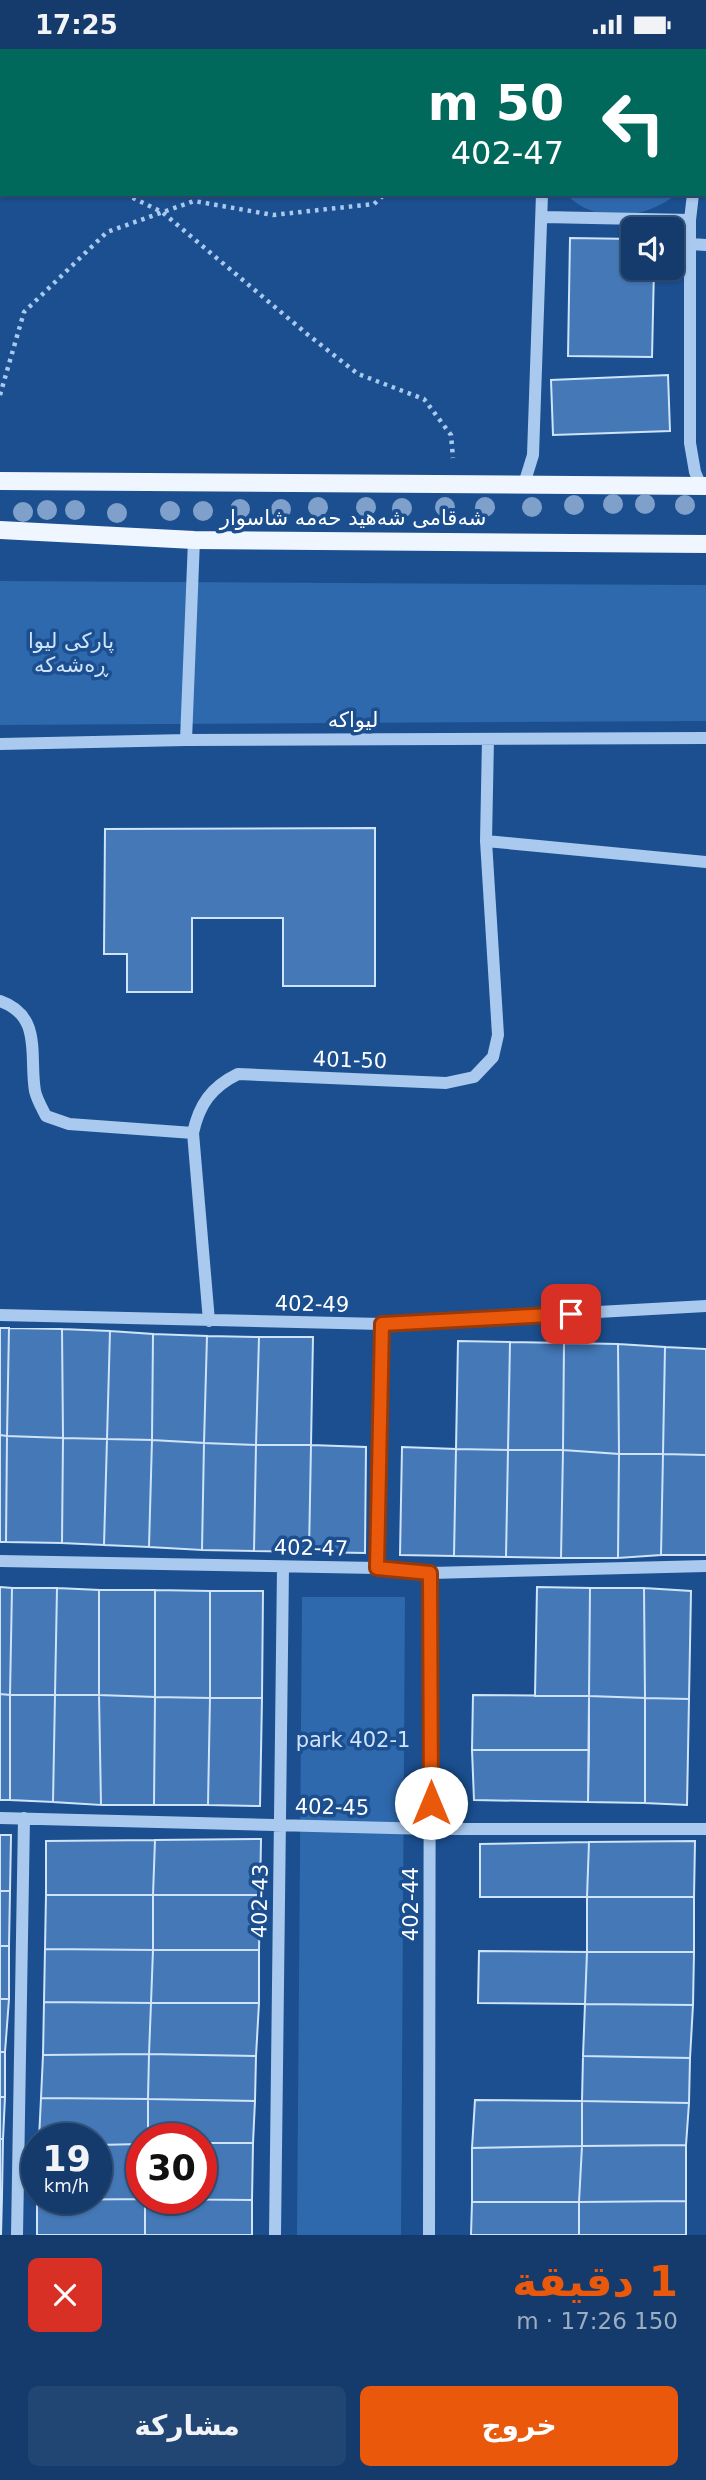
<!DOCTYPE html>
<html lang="ar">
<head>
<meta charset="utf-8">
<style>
	:root { --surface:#143b6b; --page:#214673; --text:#f1f3f6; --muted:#9dadc1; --line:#33557e; --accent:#ea580c }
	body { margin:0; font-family:"DejaVu Sans","Noto Sans Arabic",sans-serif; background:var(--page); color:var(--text); direction:rtl; height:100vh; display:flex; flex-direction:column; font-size:26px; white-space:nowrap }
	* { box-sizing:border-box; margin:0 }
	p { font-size:23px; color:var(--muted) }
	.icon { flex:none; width:38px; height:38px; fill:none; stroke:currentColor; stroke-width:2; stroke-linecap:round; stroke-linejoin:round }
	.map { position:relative; height:2186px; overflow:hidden; direction:ltr }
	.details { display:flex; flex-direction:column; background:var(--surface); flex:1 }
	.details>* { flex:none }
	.guide { position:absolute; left:0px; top:0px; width:707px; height:147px; box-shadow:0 2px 5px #0004,0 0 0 2px var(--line); direction:rtl; background:#00695c; color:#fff; overflow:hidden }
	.controls { position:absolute; left:621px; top:168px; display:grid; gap:14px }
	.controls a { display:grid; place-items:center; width:63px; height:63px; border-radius:10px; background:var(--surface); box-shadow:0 2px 5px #0004,0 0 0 2px var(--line); font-size:35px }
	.speed { position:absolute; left:21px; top:2074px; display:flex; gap:14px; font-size:35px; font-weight:700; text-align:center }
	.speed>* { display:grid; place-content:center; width:91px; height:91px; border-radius:50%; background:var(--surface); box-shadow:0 2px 5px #0004,0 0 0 2px var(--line); line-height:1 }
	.speed small { font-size:18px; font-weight:400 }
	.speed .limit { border:10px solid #d22; background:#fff; color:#111 }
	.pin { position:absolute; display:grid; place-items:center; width:60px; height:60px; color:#fff; margin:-30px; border-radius:14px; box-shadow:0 4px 10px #0006 }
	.me { position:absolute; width:77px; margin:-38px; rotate:0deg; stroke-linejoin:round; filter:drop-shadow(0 0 5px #0008) }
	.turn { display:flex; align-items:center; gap:24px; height:147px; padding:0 28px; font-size:32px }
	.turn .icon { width:91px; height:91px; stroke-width:2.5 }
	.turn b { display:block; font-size:49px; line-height:60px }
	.round { display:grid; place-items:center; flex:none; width:74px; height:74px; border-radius:10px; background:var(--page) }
	.overview { display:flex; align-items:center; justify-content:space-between; height:119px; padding:0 28px }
	h1 { font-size:42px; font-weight:800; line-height:52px; color:var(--accent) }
	.action { display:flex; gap:14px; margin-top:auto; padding:14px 28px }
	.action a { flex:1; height:80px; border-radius:10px; background:var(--accent); color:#fff; font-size:28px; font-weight:800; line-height:80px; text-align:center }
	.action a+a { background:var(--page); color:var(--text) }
	.status { display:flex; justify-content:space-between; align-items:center; height:49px; padding:0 35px; background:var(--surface); direction:ltr }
	.status svg { height:19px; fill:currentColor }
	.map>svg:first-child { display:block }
	.green { fill:#2e69ad }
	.building { fill:#4478b7; stroke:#cfe3fa; stroke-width:2 }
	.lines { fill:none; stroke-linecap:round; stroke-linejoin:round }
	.path { stroke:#a9c9ee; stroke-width:4.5; stroke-dasharray:3.5 5; stroke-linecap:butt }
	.minor { stroke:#a9c9ee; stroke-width:12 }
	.major { stroke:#f0f6ff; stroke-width:18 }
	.highway { stroke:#fff; stroke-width:21 }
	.tree { fill:#7ea0ca }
	.route-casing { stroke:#983908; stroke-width:18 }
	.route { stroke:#ea580c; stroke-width:12 }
	.labels { text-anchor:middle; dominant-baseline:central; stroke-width:7; stroke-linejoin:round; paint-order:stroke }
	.street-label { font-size:21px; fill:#fff; stroke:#1b4f8f }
	.park-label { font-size:21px; fill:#cfe3fa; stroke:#1b4f8f }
</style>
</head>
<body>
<div class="status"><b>17:25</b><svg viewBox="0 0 49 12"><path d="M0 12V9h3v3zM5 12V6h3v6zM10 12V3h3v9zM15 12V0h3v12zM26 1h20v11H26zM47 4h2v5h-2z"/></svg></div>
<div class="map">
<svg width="706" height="2186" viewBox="0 0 706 2186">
	<rect width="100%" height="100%" fill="#1b4f8f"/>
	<path class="green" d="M 566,145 L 677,145 C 645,170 597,177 566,145 Z
		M 0,532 L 706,536 L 706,672 L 0,676 Z
		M 302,1548 L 405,1548 L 401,2186 L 297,2186 Z"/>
	<path class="building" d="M 570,189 L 634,190 L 634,219 L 654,219 L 652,308 L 568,307 Z
		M 668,326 L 670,382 L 553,386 L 551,331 Z
		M 375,779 L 375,937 L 283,937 L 283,869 L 192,869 L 192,943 L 127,943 L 127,905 L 104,905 L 105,780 Z
		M 0,1279 L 9,1279 L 7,1387 L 0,1386 Z
		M 9,1279 L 62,1280 L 63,1389 L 7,1387 Z
		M 62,1280 L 110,1282 L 107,1390 L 63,1389 Z
		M 110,1282 L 153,1285 L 152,1391 L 107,1390 Z
		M 153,1285 L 207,1287 L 204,1394 L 152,1391 Z
		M 207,1287 L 259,1288 L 256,1396 L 204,1394 Z
		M 259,1288 L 313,1288 L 311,1396 L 256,1396 Z
		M 458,1292 L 510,1293 L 508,1401 L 456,1400 Z
		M 510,1293 L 564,1294 L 563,1401 L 508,1401 Z
		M 564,1294 L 618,1295 L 619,1405 L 563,1401 Z
		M 618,1295 L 665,1298 L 663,1405 L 619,1405 Z
		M 665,1298 L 706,1300 L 706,1406 L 663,1405 Z
		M 0,1386 L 7,1387 L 6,1493 L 0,1493 Z
		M 7,1387 L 63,1389 L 62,1494 L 6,1493 Z
		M 63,1389 L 107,1390 L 104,1496 L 62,1494 Z
		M 107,1390 L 152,1391 L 149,1498 L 104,1496 Z
		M 152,1391 L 204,1394 L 202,1501 L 149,1498 Z
		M 204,1394 L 256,1396 L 254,1502 L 202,1501 Z
		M 256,1396 L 311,1396 L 309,1503 L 254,1502 Z
		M 311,1396 L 366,1398 L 365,1504 L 309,1503 Z
		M 402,1398 L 456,1400 L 454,1507 L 400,1506 Z
		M 456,1400 L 508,1401 L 506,1508 L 454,1507 Z
		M 508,1401 L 563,1401 L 561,1509 L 506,1508 Z
		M 563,1401 L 619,1405 L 618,1509 L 561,1509 Z
		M 619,1405 L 663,1405 L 661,1506 L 618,1509 Z
		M 663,1405 L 706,1406 L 706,1506 L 661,1506 Z
		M 0,1538 L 12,1539 L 10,1646 L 0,1645 Z
		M 537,1538 L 590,1539 L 589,1647 L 535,1647 Z
		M 12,1539 L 57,1539 L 55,1646 L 10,1646 Z
		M 57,1539 L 99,1541 L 99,1646 L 55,1646 Z
		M 590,1539 L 644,1539 L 645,1649 L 589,1647 Z
		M 644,1539 L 691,1542 L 689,1650 L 645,1649 Z
		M 99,1541 L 155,1541 L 155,1648 L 99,1646 Z
		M 155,1541 L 210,1542 L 210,1649 L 155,1648 Z
		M 210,1542 L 263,1542 L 262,1649 L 210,1649 Z
		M 0,1645 L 10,1646 L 10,1751 L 0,1751 Z
		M 10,1646 L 55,1646 L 53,1753 L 10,1751 Z
		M 55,1646 L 99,1646 L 101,1756 L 53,1753 Z
		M 99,1646 L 155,1648 L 154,1756 L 101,1756 Z
		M 473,1646 L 589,1647 L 589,1701 L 472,1701 Z
		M 589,1647 L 645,1649 L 645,1754 L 588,1753 Z
		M 155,1648 L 210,1649 L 208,1756 L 154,1756 Z
		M 210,1649 L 262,1649 L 260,1757 L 208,1756 Z
		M 645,1649 L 689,1650 L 687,1756 L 645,1754 Z
		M 472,1701 L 589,1701 L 588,1753 L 474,1751 Z
		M 0,1786 L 11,1786 L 10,1842 L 0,1842 Z
		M 261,1790 L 260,1846 L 153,1846 L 155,1791 Z
		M 155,1791 L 153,1846 L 46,1846 L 46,1792 Z
		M 695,1792 L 694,1848 L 587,1848 L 589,1793 Z
		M 589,1793 L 587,1848 L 480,1848 L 480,1795 Z
		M 0,1842 L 10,1842 L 9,1897 L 0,1897 Z
		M 46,1846 L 153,1846 L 153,1901 L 45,1900 Z
		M 153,1846 L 260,1846 L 259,1901 L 153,1901 Z
		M 587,1848 L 694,1848 L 694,1903 L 587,1903 Z
		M 0,1897 L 9,1897 L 9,1950 L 0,1950 Z
		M 45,1900 L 153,1901 L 151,1954 L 44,1953 Z
		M 153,1901 L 259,1901 L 259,1954 L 151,1954 Z
		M 479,1902 L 587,1903 L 585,1955 L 478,1954 Z
		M 587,1903 L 694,1903 L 693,1956 L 585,1955 Z
		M 0,1950 L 9,1950 L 5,2003 L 0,2003 Z
		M 44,1953 L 151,1954 L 149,2005 L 43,2006 Z
		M 151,1954 L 259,1954 L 256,2007 L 149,2005 Z
		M 585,1955 L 693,1956 L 690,2009 L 583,2007 Z
		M 0,2003 L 5,2003 L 5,2048 L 0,2048 Z
		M 149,2005 L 256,2007 L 255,2052 L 148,2050 Z
		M 149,2005 L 148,2050 L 41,2049 L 43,2006 Z
		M 583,2007 L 690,2009 L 689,2054 L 582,2052 Z
		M 0,2048 L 5,2048 L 3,2090 L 0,2090 Z
		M 41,2049 L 148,2050 L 148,2090 L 142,2090 L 142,2095 L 96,2096 L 96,2090 L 39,2090 Z
		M 148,2050 L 255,2052 L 253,2094 L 201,2094 L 201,2090 L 148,2090 Z
		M 475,2051 L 582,2052 L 582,2097 L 472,2099 Z
		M 582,2052 L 689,2054 L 686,2096 L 582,2097 Z
		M 0,2090 L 3,2090 L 2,2146 L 0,2146 Z
		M 201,2094 L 253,2094 L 252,2151 L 145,2150 L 201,2149 Z
		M 142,2095 L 142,2149 L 145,2150 L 37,2151 L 96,2149 L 96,2096 Z
		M 686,2096 L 686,2152 L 579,2153 L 582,2097 Z
		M 582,2097 L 579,2153 L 472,2153 L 472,2099 Z
		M 0,2146 L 2,2146 L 1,2186 L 0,2186 Z
		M 145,2150 L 252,2151 L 252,2186 L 145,2186 Z
		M 145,2150 L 145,2186 L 37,2186 L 37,2151 Z
		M 686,2152 L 686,2186 L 579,2186 L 579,2153 Z
		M 472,2153 L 579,2153 L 579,2186 L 471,2186 Z"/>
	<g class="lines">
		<path class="path" d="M 0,113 L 2,113
			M 125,145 L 162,163 L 307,285 L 358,325 L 424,350 L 451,386 L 453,409
			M 0,346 L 24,263 L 107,183 L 194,152 L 273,166 L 374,155 L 385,145"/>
		<path class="minor" d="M 705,106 L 706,105
			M 693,145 L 690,171 L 690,394 L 695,423 L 701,437
			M 543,168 L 690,171
			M 691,195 L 706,196
			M 524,435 L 533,406 L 542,145
			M 186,691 L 194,491
			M 0,695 L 186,691 L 706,689
			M 486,792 L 706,813
			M 0,952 C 43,967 29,1007 35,1042 C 37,1051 42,1059 46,1067 L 69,1075 L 193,1084 C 199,1056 211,1038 238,1025 L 446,1034 L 474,1028 L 493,1008 L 498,986 L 486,792 L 488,690
			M 193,1084 L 209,1272
			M 0,1266 L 382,1275 L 706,1257
			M 0,1512 L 377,1519 L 430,1524 L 706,1517
			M 377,1519 L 382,1275
			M 0,1769 L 431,1780 L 706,1780
			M 17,2186 L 24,1769
			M 275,2186 L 283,1518
			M 429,2186 L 430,1524"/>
		<path class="major" d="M 0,432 L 706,437
			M 0,481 L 194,491 L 706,495"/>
		<path class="highway" d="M 131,0 L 141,2
			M 705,79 L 706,79"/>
	</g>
	<g class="tree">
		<circle cx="613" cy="455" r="10"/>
		<circle cx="645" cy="455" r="10"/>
		<circle cx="574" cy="456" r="10"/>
		<circle cx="685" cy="456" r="10"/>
		<circle cx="318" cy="458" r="10"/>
		<circle cx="366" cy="458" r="10"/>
		<circle cx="445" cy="458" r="10"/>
		<circle cx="485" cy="458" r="10"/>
		<circle cx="532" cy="458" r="10"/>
		<circle cx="402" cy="459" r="10"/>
		<circle cx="240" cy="460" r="10"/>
		<circle cx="281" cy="460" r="10"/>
		<circle cx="47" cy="461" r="10"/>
		<circle cx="75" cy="461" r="10"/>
		<circle cx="170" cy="462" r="10"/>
		<circle cx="203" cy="462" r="10"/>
		<circle cx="23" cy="463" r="10"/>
		<circle cx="117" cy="464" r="10"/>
	</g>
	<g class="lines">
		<g class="route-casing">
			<path id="route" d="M 431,1754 L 430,1524 L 377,1519 L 382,1275 L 571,1265"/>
		</g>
		<use href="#route" class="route"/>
	</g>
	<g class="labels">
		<g class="street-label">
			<text x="353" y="469">شەقامی شەهید حەمە شاسوار</text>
			<text x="353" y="671">لیواکە</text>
			<text transform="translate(350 1011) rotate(2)">401-50</text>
			<text transform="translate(312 1255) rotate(1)">402-49</text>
			<text transform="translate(311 1499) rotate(1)">402-47</text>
			<text transform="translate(332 1758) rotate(1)">402-45</text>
			<text transform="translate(260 1852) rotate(-89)">402-43</text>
			<text transform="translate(411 1855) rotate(-90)">402-44</text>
		</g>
		<g class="park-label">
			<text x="71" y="592">پارکی لیوا<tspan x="71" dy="24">ڕەشەکە</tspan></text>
			<text x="353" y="1691">park 402-1</text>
		</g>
	</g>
</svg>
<div class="controls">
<a><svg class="icon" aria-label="sound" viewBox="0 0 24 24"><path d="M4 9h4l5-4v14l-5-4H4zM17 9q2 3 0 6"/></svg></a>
</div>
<div class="speed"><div>19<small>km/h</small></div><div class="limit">30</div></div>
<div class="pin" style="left:571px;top:1265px;background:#d93025"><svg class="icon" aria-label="arrive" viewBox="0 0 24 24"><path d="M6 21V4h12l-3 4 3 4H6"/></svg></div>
<svg class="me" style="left:431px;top:1754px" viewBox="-20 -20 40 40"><circle r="19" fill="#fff"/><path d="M0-13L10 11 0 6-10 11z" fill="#ea580c"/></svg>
<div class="guide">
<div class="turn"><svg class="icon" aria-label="left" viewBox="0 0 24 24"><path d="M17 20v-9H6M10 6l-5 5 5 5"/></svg><div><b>50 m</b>402-47</div></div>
</div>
</div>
<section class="details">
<div class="overview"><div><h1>1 دقيقة</h1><p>150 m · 17:26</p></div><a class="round" style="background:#d93025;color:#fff"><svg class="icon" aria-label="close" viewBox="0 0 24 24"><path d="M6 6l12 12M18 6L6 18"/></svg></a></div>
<div class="action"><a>خروج</a><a>مشاركة</a></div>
</section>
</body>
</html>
